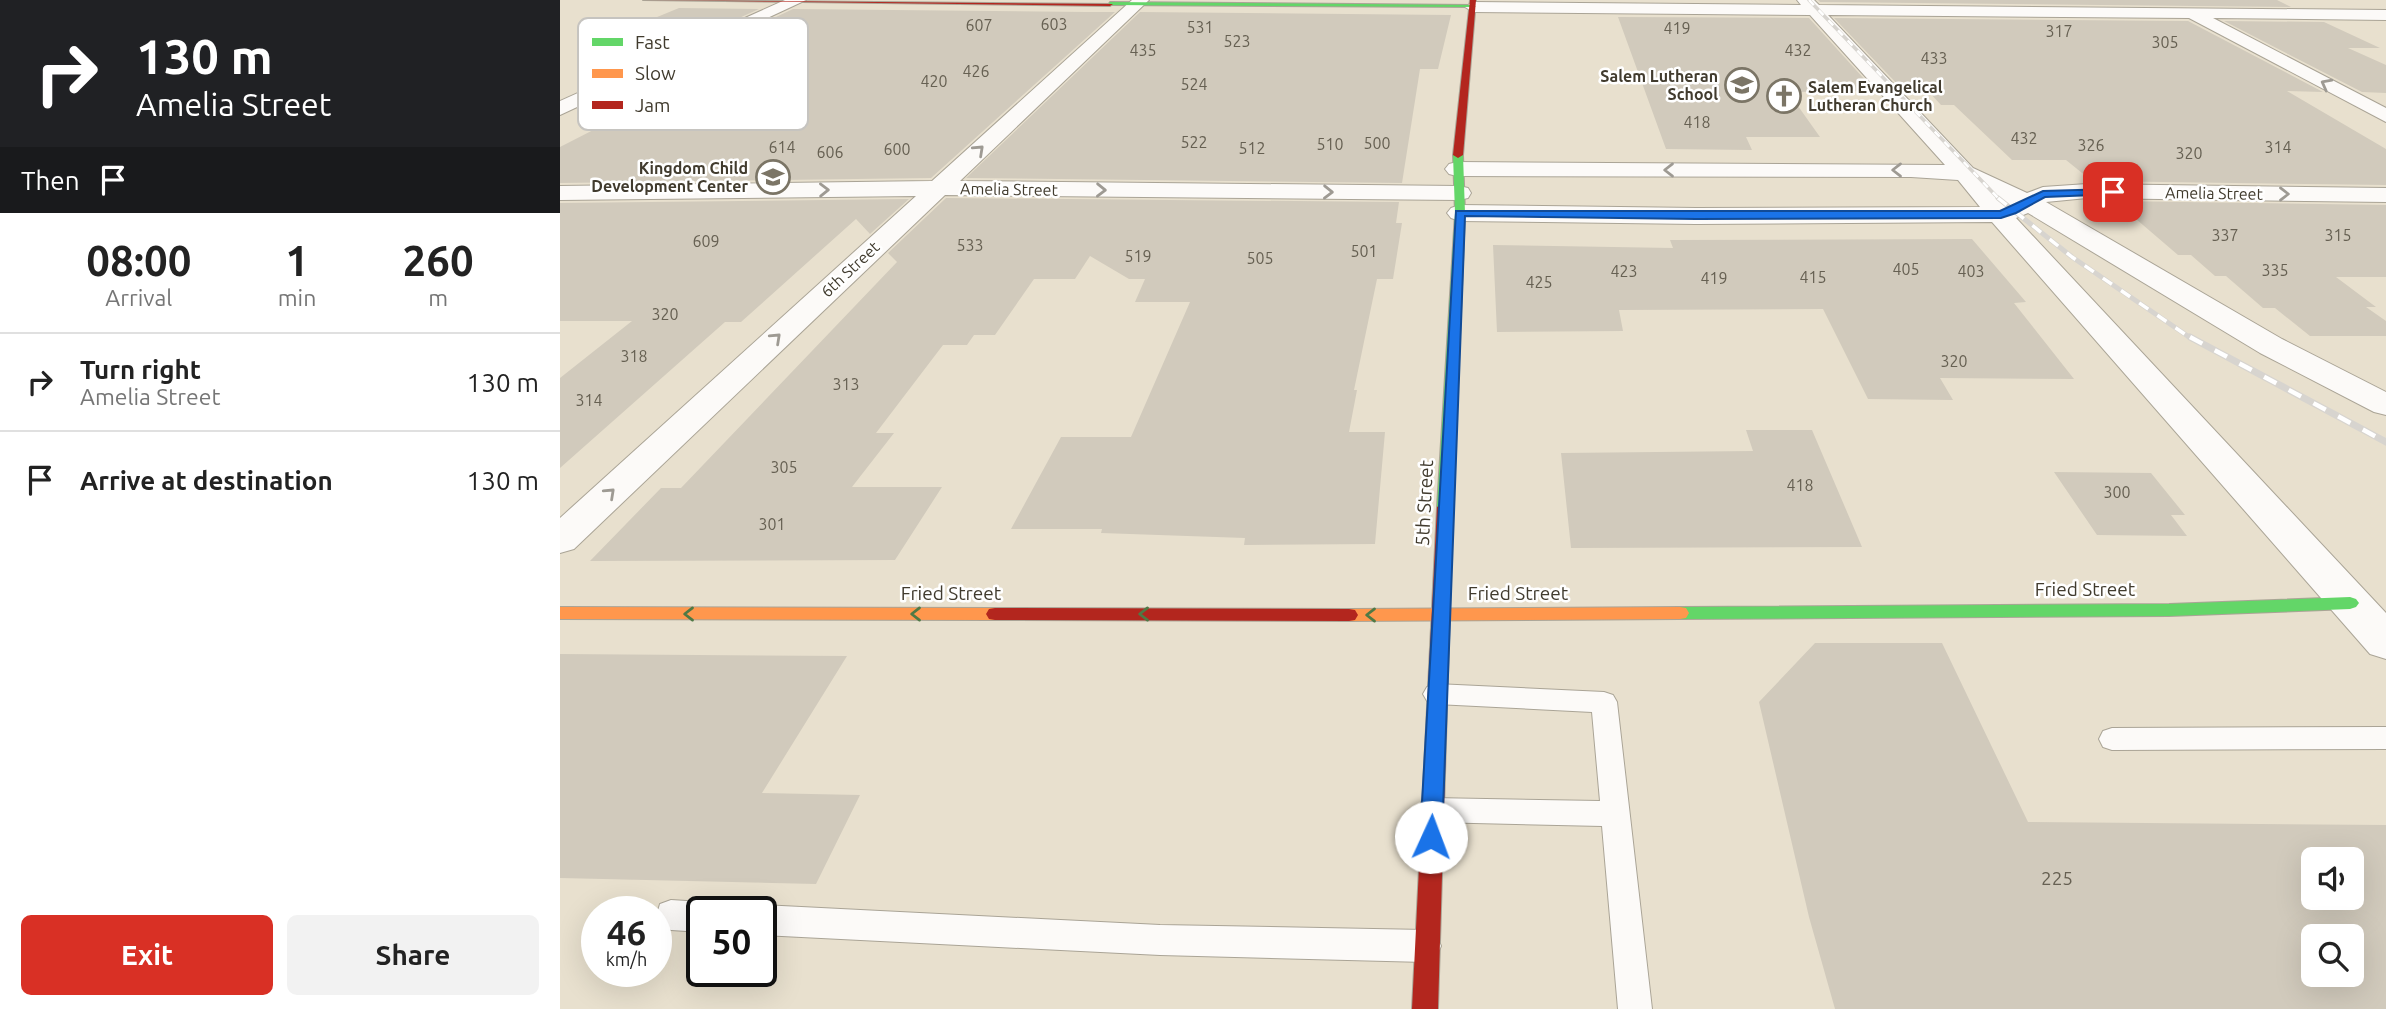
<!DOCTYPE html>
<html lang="en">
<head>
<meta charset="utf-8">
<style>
	:root { --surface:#fff; --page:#f2f2f2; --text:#222; --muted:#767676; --line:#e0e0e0; --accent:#d93025 }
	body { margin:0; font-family:Ubuntu,sans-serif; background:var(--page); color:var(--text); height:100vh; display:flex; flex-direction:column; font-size:26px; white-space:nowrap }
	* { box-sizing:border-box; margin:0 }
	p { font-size:23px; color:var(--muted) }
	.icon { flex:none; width:38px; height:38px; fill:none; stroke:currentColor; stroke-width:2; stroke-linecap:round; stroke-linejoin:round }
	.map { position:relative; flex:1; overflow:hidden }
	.drawer { display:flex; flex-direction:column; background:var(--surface); width:560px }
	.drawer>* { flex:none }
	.banner { background:#202124; color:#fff; overflow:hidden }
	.fabs { position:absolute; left:1741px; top:847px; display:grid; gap:14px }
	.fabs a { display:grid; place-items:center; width:63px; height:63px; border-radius:10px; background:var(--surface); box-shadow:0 7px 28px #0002; font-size:35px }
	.speed { position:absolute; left:21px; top:896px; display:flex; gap:14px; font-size:35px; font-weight:700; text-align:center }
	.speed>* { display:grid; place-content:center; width:91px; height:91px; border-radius:50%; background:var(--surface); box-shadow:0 7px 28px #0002; line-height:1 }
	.speed small { font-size:18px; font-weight:400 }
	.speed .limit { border:4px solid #111; border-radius:10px; background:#fff; color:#111 }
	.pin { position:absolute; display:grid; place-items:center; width:60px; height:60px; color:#fff; margin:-30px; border-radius:14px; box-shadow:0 4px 10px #0006 }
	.me { position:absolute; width:77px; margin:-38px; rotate:2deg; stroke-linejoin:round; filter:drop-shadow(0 0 5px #0008) }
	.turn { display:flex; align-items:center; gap:24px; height:147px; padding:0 21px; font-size:32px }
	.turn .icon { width:91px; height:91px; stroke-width:2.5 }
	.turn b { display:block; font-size:49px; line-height:60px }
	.then { display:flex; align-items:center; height:66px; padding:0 21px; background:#0003; gap:14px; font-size:26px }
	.eta { display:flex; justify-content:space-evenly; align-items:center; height:119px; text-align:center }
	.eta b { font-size:42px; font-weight:700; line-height:49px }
	.action { display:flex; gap:14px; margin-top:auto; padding:14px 21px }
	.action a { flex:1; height:80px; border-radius:10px; background:var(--accent); color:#fff; font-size:28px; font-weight:700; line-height:80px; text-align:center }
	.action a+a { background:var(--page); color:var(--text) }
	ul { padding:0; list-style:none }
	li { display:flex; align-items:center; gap:21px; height:98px; padding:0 21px; border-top:2px solid var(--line) }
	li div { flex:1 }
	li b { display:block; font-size:26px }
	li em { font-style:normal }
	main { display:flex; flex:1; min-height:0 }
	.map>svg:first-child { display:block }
	.building { fill:#d1cabc; fill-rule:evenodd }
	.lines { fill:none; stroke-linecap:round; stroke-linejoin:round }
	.lane-casing { stroke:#aaa496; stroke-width:2 }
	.street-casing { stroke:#aaa496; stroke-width:2 }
	.fast-casing { stroke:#aaa496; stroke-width:2 }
	.slow-casing { stroke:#aaa496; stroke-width:2 }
	.jam-casing { stroke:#aaa496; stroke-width:2 }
	.lane { fill:#fcfaf8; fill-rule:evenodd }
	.street { fill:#fcfaf8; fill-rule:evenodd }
	.fast { fill:#63d668; fill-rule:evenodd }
	.slow { fill:#ff974d; fill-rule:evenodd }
	.jam { fill:#b3261e; fill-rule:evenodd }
	.rail-far2-casing { stroke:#d7d4cf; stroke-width:3.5 }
	.rail-far1-casing { stroke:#d7d4cf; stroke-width:5 }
	.rail-casing { stroke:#d7d4cf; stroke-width:7 }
	.rail-far2 { stroke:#fff; stroke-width:2.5; stroke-dasharray:7; stroke-linecap:butt }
	.rail-far1 { stroke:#fff; stroke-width:3.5; stroke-dasharray:11; stroke-linecap:butt }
	.rail { stroke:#fff; stroke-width:4.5; stroke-dasharray:14; stroke-linecap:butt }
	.oneway { stroke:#9e9a93 }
	.oneway2 { stroke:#4f7945 }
	.route { fill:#1a73e8; stroke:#114b97; stroke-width:2 }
	.labels { text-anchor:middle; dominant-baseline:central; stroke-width:5; stroke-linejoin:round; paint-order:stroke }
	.number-label { font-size:16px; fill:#666052 }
	.far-poi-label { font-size:16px; font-weight:bold; fill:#413b2e; stroke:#fff; text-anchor:end }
	.far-street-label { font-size:16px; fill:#413b2e; stroke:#fff }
	.street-label { font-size:19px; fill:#413b2e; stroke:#fff }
	.near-number-label { font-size:19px; fill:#666052 }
	.key { fill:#fff; stroke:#c6c4c0; stroke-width:2 }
	.key-label { font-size:19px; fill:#413b2e }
</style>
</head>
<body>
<main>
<section class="drawer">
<div class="banner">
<div class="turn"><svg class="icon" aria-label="right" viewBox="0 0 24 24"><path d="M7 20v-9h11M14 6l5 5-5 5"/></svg><div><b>130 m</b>Amelia Street</div></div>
<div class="then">Then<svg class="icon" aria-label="arrive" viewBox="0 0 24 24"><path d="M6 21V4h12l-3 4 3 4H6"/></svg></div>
</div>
<div class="eta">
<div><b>08:00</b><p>Arrival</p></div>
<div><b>1</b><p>min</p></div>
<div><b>260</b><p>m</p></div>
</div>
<ul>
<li><svg class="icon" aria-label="right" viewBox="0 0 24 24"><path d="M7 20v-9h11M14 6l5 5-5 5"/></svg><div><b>Turn right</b><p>Amelia Street</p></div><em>130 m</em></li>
<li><svg class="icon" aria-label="arrive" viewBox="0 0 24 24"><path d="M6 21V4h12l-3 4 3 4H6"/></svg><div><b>Arrive at destination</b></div><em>130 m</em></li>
</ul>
<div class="action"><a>Exit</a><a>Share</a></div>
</section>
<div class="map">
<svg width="1826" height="1009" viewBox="0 0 1826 1009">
	<rect width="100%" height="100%" fill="#e8e0ce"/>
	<path class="building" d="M 1258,0 L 1717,0 L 1731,7 L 1260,2 Z
		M 119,8 L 199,9 L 104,52 L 17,50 Z
		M 233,9 L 526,12 L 555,12 L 371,178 L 0,183 L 0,147 L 88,102 L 65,101 L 87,90 L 60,90 Z
		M 580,12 L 891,15 L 878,69 L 860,69 L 842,183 L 406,178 Z
		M 1058,17 L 1249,18 L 1315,91 L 1228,92 L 1260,137 L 1186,137 L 1192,150 L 1106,149 Z
		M 1274,18 L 1628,21 L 1763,92 L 1727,91 L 1826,149 L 1826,185 L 1532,181 L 1506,160 L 1452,160 L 1394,105 L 1381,105 L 1368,91 L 1344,91 Z
		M 1664,21 L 1764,22 L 1820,48 L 1788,48 L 1826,65 L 1826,93 L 1802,92 Z
		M 386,198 L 839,202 L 836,223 L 842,223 L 833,279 L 817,279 L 794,390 L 797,390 L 789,432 L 825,432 L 815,544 L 684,545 L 685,538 L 541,533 L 542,529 L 451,529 L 501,437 L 571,437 L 630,302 L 575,302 L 585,279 L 569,279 L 530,256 L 515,279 L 474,279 L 435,335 L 414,335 L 407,345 L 383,345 L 316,433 L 334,433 L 292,487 L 382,487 L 335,560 L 30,561 L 101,488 L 121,488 L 337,262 L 328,253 Z
		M 349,199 L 310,234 L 296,219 L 181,322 L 165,322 L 0,468 L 0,378 L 72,321 L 0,321 L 0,203 Z
		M 1555,201 L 1826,205 L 1826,277 L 1776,277 L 1816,307 L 1806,307 L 1826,321 L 1826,336 L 1750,336 L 1715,308 L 1703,308 L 1666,276 L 1655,276 L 1631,255 L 1618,255 Z
		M 1412,239 L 1466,302 L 1454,303 L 1514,379 L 1380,378 L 1393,400 L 1308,399 L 1263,309 L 1059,310 L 1063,331 L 937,332 L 933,245 L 1113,248 L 1110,240 Z
		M 1186,430 L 1252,430 L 1302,547 L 1011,548 L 1001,453 L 1193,451 Z
		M 1494,472 L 1591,473 L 1625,515 L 1611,515 L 1627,536 L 1537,535 Z
		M 1255,643 L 1382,643 L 1468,822 L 1826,825 L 1826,1009 L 1275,1009 L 1249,917 L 1199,702 ZM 1754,859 L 1792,859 L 1792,898 L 1754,898 ZM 1754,936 L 1792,936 L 1792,975 L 1754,975 Z
		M 0,654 L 287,656 L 202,793 L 300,795 L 256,884 L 0,878 Z"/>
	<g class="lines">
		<g class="lane-casing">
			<path id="lane" d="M 876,684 L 1044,692 L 1053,695 L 1057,702 L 1092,1009 L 1058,1009 L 1042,826 L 872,822 L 862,819 L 858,810 L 862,801 L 872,798 L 1040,801 L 1032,712 L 876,704 L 867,701 L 863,694 L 867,687 Z
				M 1826,727 L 1826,749 L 1552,750 L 1543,747 L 1539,739 L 1543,731 L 1552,728 Z
				M 111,900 L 142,902 L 153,906 L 155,912 L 142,912 L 142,932 L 111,930 L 100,926 L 96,917 L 100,904 Z
				M 201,905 L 600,925 L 865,930 L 876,935 L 881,946 L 876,957 L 865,962 L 600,955 L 201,935 L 201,912 L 189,912 Z"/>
		</g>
		<g class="street-casing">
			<path id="street" d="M 225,0 L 246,0 L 0,115 L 0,101 Z
				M 572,0 L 589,0 L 400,181 L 899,186 L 908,188 L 911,193 L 908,198 L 899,200 L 385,195 L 14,549 L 0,553 L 0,518 L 356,196 L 0,200 L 0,186 L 372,181 Z
				M 1237,0 L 1254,0 L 1259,5 L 1826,10 L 1826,20 L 1653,18 L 1826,108 L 1826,122 L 1629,18 L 1268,15 L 1413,168 L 1467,193 L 1483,187 L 1527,184 L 1826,188 L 1826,202 L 1527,198 L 1486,202 L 1722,339 L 1826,392 L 1826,415 L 1814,412 L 1700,353 L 1468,213 L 1456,218 L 1826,613 L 1826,659 L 1810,654 L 1432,222 L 1136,224 L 900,221 L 891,218 L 887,213 L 891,208 L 900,205 L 1136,208 L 1420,207 L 1398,180 L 1351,177 L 897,176 L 889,174 L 885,169 L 889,164 L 897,162 L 1385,165 L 1250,15 L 913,12 L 905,7 L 913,2 L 1241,5 Z"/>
		</g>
		<g class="fast-casing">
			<path id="fast" d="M 550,2 L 913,5 L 916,7 L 548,5 Z
				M 898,152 L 903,155 L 905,213 L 893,507 L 885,512 L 877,507 L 895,213 L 893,155 Z
				M 1790,597 L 1796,599 L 1799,603 L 1796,607 L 1790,609 L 1609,616 L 1120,619 L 1114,618 L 1111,613 L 1114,608 L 1120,607 L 1609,604 Z"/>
		</g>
		<g class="slow-casing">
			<path id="slow" d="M 0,607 L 435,608 L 441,609 L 444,614 L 441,619 L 435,620 L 0,619 Z
				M 1120,607 L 1126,608 L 1129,613 L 1126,618 L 1120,619 L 789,621 L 783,620 L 780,615 L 783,610 L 789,609 Z"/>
		</g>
		<g class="jam-casing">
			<path id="jam" d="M 83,0 L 553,4 L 550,6 Z
				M 910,0 L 916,0 L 903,155 L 898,158 L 893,155 Z
				M 885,502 L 893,507 L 878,1009 L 852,1009 L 877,507 Z
				M 435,608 L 789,609 L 795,610 L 798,615 L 795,620 L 789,621 L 435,620 L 429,619 L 426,614 L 429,609 Z"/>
		</g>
		<use href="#lane" class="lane"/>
		<use href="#street" class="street"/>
		<use href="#fast" class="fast"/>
		<use href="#slow" class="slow"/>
		<use href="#jam" class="jam"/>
		<g class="rail-far2-casing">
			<path id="rail-far2" d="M 1249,0 L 1440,200"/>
		</g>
		<g class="rail-far1-casing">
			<path id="rail-far1" d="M 1438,198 L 1512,257 L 1632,339"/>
		</g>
		<g class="rail-casing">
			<path id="rail" d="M 1630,337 L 1826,442"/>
		</g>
		<use href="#rail-far2" class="rail-far2"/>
		<use href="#rail-far1" class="rail-far1"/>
		<use href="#rail" class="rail"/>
	</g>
	<defs><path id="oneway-chevron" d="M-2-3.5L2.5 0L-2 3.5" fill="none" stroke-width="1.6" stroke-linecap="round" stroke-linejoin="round" transform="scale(1.75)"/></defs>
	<g class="oneway">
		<use href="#oneway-chevron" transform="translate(1766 84) rotate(-152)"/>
		<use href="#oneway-chevron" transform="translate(419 150) rotate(-43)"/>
		<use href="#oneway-chevron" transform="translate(1109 170) rotate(-180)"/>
		<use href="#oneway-chevron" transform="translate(1337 170) rotate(-180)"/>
		<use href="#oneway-chevron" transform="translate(264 190) rotate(-1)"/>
		<use href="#oneway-chevron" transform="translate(541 190) rotate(1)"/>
		<use href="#oneway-chevron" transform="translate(768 192) rotate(1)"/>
		<use href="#oneway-chevron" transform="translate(1724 194)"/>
		<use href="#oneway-chevron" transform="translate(216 338) rotate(-43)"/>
		<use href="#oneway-chevron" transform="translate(50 493) rotate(-43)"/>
	</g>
	<g class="oneway2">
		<use href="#oneway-chevron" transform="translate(129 614) rotate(-180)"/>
		<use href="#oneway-chevron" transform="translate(356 614) rotate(-180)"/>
		<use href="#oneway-chevron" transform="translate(584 614) rotate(-180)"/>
		<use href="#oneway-chevron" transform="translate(811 615) rotate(-180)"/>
	</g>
	<path class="route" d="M 1553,189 L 1557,189 L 1557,194 L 1485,197 L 1456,213 L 1441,218 L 1136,219 L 905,216 L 882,837 L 879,844 L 871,847 L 863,844 L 860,837 L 896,211 L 1440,211 L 1483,191 Z"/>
	<defs>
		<g id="school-ring" transform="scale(1.75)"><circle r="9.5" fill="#fff" stroke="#7b7566" stroke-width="1.5"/><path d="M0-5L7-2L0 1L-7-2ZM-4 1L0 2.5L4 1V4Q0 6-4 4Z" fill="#7b7566"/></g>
		<g id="church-ring" transform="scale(1.75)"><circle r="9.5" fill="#fff" stroke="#7b7566" stroke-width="1.5"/><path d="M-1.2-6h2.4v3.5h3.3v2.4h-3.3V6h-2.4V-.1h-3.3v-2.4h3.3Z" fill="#7b7566"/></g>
	</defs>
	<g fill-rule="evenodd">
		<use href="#school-ring" x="1182" y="85"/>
		<use href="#church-ring" x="1224" y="96"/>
		<use href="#school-ring" x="213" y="177"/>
	</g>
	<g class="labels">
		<g class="number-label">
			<text x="494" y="24">603</text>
			<text x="419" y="25">607</text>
			<text x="640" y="27">531</text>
			<text x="1117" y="28">419</text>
			<text x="1499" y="31">317</text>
			<text x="677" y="41">523</text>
			<text x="1605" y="42">305</text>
			<text x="583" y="50">435</text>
			<text x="1238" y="50">432</text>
			<text x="1374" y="58">433</text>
			<text x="416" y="71">426</text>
			<text x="374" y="81">420</text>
			<text x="634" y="84">524</text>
			<text x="1137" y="122">418</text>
			<text x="1464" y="138">432</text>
			<text x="634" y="142">522</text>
			<text x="817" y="143">500</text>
			<text x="770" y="144">510</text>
			<text x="1531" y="145">326</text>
			<text x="222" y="147">614</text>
			<text x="1718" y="147">314</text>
			<text x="692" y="148">512</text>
			<text x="337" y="149">600</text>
			<text x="270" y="152">606</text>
			<text x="1629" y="153">320</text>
			<text x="1665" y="235">337</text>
			<text x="1778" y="235">315</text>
			<text x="146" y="241">609</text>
			<text x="410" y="245">533</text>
			<text x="804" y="251">501</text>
			<text x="578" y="256">519</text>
			<text x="700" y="258">505</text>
			<text x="1346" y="269">405</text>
			<text x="1715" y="270">335</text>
			<text x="1064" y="271">423</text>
			<text x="1411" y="271">403</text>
			<text x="1253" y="277">415</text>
			<text x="1154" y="278">419</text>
			<text x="979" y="282">425</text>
			<text x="105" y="314">320</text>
			<text x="74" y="356">318</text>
			<text x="1394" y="361">320</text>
			<text x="286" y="384">313</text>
			<text x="29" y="400">314</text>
			<text x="224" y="467">305</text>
			<text x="1240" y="485">418</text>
			<text x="1557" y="492">300</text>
			<text x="212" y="524">301</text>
		</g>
		<g class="far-poi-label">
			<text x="1158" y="76">Salem Lutheran<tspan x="1158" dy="18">School</tspan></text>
			<text x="1248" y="87" text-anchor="start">Salem Evangelical<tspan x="1248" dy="18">Lutheran Church</tspan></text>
			<text x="188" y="168">Kingdom Child<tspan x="188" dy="18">Development Center</tspan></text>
		</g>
		<g class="far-street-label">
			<text transform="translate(449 189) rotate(1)">Amelia Street</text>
			<text transform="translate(1654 193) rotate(1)">Amelia Street</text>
			<text transform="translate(290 269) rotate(-43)">6th Street</text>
		</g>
		<g class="street-label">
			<text transform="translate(864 503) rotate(-87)">5th Street</text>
			<text x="1525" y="589">Fried Street</text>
			<text x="391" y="593">Fried Street</text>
			<text x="958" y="593">Fried Street</text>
		</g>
		<g class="near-number-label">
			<text x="1497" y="878">225</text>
		</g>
	</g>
	<rect x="18" y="18" width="230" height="112" rx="10" class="key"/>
	<rect x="32" y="38" width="31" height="8" fill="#63d668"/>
	<rect x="32" y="69" width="31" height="9" fill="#ff974d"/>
	<rect x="32" y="101" width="31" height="8" fill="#b3261e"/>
	<g class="key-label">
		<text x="75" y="49">Fast</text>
		<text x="75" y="80">Slow</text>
		<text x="75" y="112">Jam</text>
	</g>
</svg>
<div class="fabs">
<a><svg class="icon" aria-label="sound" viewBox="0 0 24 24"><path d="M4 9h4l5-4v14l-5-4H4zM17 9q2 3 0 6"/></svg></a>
<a><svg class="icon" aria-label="search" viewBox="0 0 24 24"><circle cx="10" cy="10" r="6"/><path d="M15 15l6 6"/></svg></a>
</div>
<div class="speed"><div>46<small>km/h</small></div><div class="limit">50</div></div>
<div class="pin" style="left:1553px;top:192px;background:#d93025"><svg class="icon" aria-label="arrive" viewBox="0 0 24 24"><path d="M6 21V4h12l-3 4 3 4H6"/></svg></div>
<svg class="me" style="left:871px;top:837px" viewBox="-20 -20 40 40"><circle r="19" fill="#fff"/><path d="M0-13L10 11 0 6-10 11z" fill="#1a73e8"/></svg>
</div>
</main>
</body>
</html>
